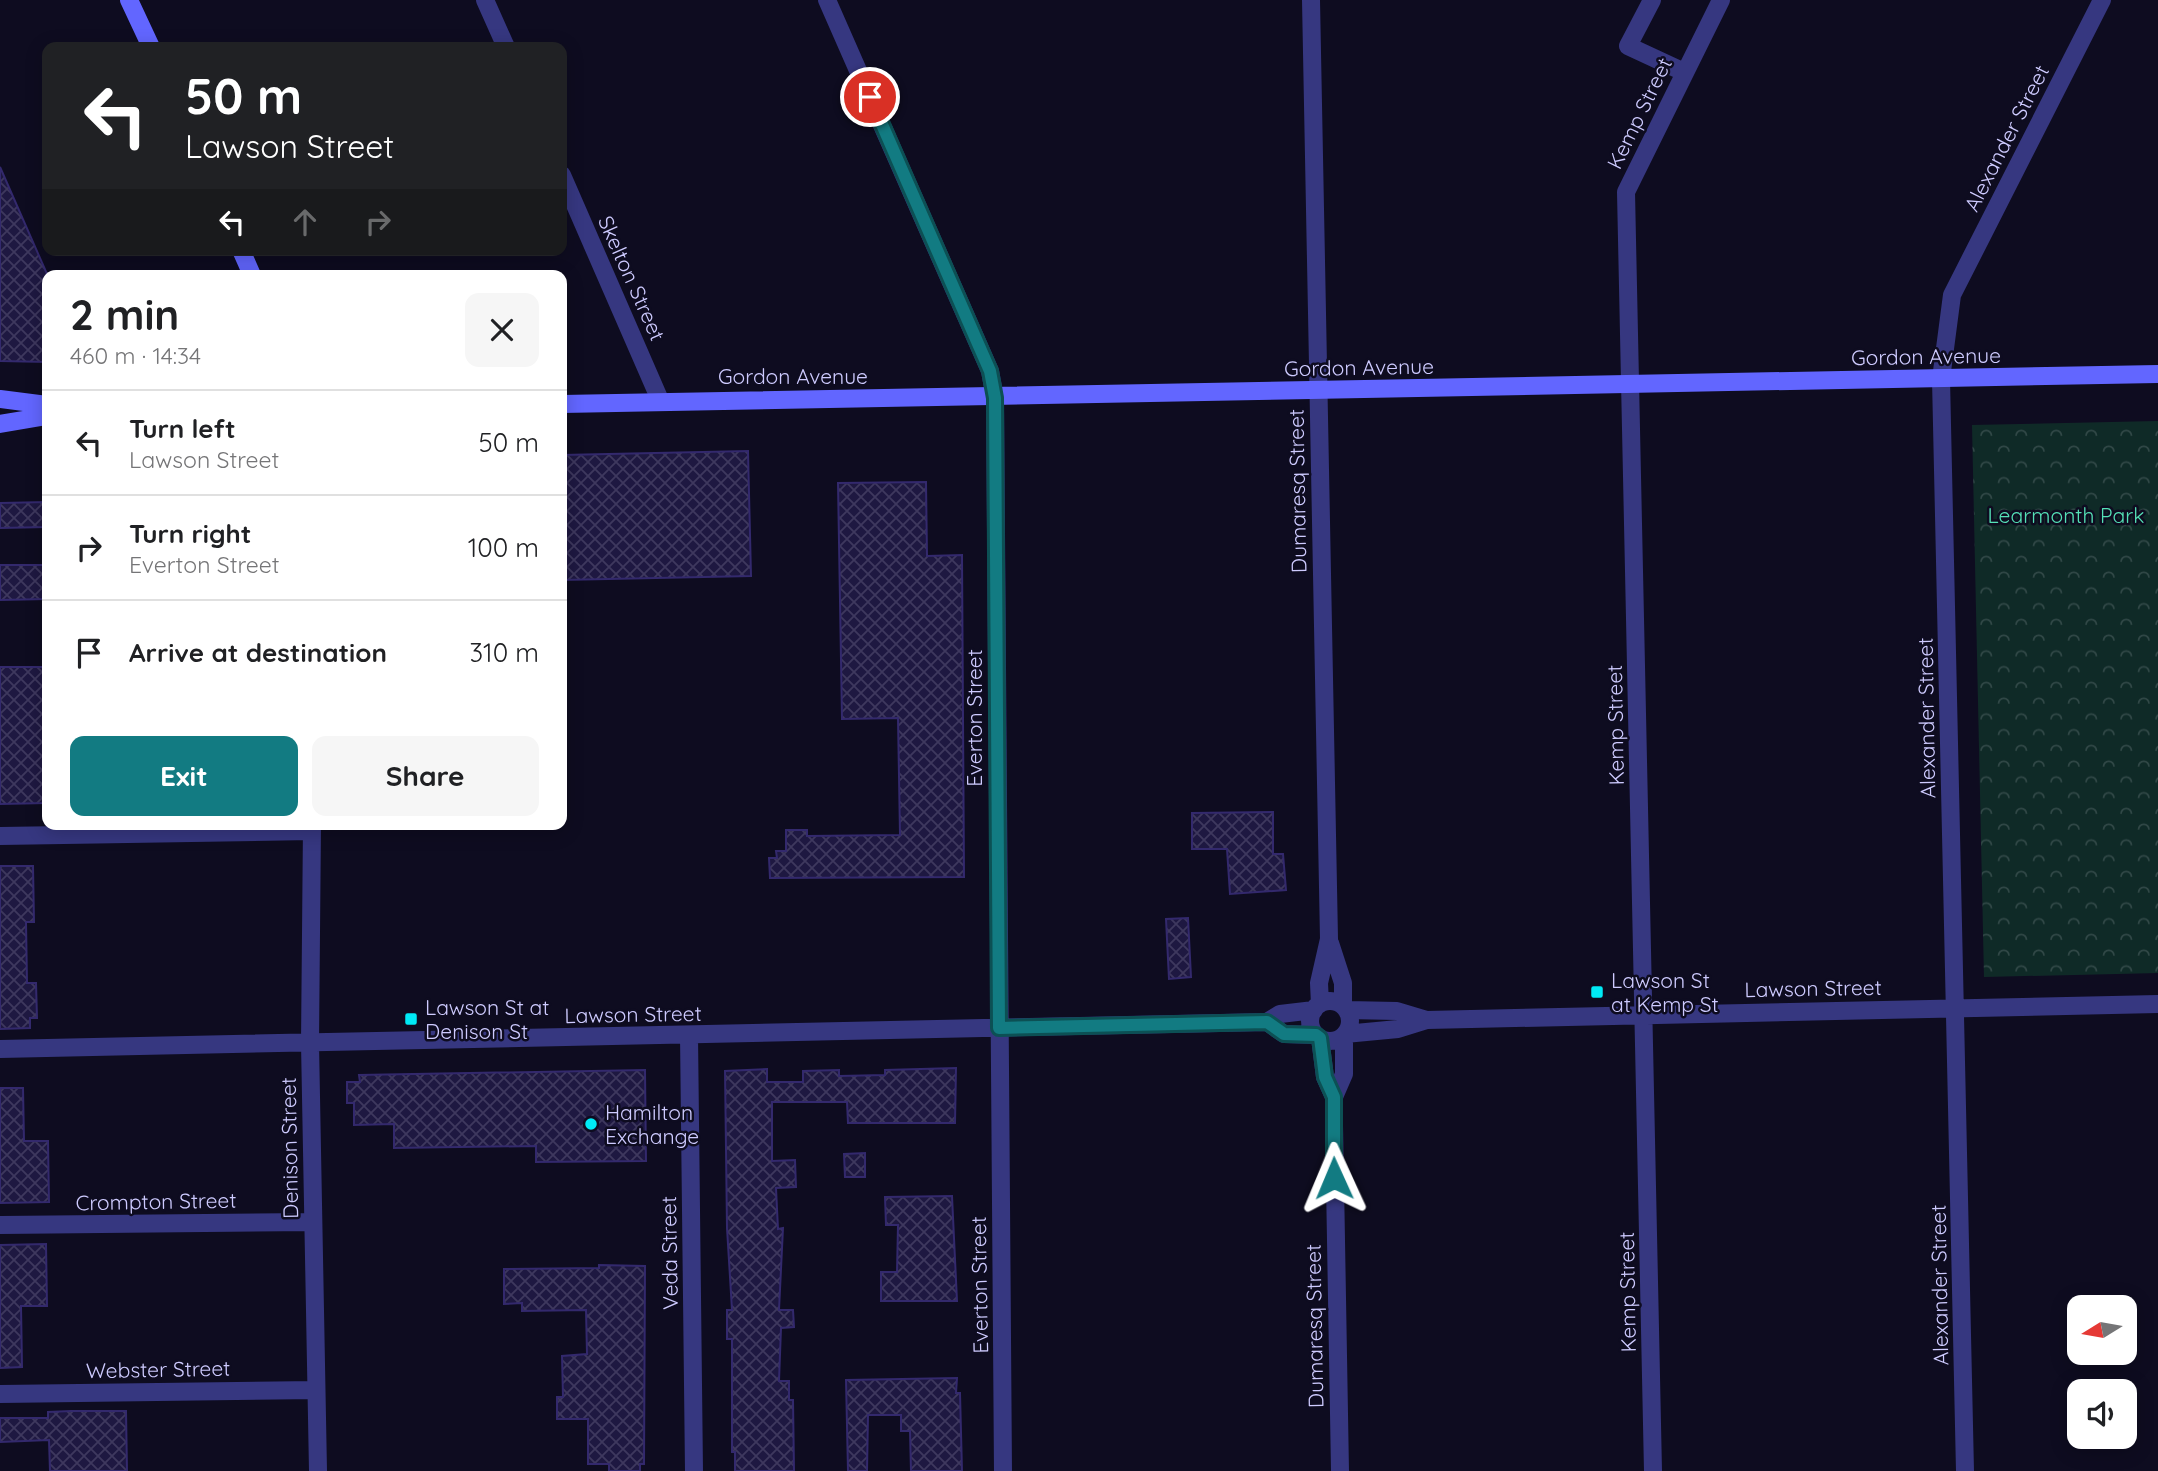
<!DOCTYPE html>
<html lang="en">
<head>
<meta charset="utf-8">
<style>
	:root { --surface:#fff; --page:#f6f6f6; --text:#202124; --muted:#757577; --line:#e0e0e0; --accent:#127b82 }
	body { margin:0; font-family:Quicksand,sans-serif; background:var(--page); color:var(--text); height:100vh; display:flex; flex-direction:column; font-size:26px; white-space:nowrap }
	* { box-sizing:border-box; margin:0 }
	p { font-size:23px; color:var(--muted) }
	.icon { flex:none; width:38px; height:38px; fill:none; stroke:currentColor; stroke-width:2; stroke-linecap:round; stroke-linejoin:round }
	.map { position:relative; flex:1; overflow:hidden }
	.details { position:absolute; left:42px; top:270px; width:525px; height:560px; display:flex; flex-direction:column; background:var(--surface); border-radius:14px; box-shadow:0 4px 18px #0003 }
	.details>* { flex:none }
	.banner { position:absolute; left:42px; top:42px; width:525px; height:214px; border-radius:14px; box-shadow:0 4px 18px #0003; background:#202124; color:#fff; overflow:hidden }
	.needle { width:46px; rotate:259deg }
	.fabs { position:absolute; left:2067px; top:1295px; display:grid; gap:14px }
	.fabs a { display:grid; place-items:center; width:70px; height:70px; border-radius:14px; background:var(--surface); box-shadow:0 4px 18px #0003; font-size:35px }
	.pin { position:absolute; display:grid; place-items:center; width:60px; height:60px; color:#fff; margin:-30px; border:4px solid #fff; border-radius:50%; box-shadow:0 2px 7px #0007 }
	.me { position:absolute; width:77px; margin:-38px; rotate:359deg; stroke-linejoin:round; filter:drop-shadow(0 0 5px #0008) }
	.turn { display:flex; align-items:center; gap:24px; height:147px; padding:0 28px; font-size:32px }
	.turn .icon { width:91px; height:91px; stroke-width:2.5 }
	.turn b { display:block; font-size:49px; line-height:60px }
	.lanes { display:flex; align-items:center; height:66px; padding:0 28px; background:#0003; justify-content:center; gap:35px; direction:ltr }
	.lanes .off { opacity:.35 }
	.round { display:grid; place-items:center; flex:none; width:74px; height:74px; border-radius:14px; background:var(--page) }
	.summary { display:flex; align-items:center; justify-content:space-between; height:119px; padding:0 28px }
	h1 { font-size:42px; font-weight:700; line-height:52px }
	.cta { display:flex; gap:14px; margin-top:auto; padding:14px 28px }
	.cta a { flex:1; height:80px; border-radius:14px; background:var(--accent); color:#fff; font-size:28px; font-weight:700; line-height:80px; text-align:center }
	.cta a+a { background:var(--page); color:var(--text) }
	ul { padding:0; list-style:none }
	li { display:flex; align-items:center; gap:21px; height:105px; padding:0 28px; border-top:2px solid var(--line) }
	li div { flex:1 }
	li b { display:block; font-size:26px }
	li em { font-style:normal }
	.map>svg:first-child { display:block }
	.park { fill:url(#park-crowns) }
	.building { fill:url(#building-cross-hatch); stroke:#33296d; stroke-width:2 }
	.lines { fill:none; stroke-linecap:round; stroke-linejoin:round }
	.minor { stroke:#363780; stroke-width:18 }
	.secondary { stroke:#6266ff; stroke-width:18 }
	.route-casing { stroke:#0c5054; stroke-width:18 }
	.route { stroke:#127b82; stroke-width:12 }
	.poi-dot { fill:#00eaf6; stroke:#0e0c20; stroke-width:2.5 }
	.labels { text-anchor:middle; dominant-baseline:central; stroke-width:5; stroke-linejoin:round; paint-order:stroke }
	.street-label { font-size:21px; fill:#cecbff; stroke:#0e0c20 }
	.park-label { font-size:21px; fill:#55e1b7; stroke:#0e0c20 }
	.poi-label { font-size:21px; fill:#cecbff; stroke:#0e0c20; text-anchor:start }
</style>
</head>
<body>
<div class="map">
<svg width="2158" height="1471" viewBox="0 0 2158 1471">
	<defs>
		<pattern id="park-crowns" width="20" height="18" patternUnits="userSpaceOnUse" patternTransform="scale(1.75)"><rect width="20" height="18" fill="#0f2a27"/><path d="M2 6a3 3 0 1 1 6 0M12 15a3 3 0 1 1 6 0" fill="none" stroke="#314847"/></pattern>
		<pattern id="building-cross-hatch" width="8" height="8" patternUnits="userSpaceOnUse" patternTransform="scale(1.75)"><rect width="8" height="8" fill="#1e1841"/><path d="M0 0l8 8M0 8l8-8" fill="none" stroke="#3e385e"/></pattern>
	</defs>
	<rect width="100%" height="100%" fill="#0e0c20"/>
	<path class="park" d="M 2158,421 L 2158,973 L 1984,977 L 1972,425 Z"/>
	<path class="building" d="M 0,167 L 47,274 L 47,362 L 0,361 Z
		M 748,451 L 751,576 L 562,580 L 562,455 Z
		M 926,482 L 927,556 L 962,555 L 964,877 L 770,878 L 769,858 L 777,858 L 776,851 L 786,851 L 786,830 L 807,830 L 807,836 L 900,835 L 898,718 L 842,719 L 838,483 Z
		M 47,502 L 47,527 L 0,528 L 0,503 Z
		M 0,565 L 47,565 L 47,599 L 0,600 Z
		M 0,667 L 47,667 L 47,803 L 0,804 Z
		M 1273,812 L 1273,854 L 1283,854 L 1286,890 L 1230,894 L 1227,849 L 1192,849 L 1192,813 Z
		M 0,866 L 33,866 L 34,922 L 26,922 L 27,983 L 36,983 L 37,1018 L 30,1018 L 30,1028 L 0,1029 Z
		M 1188,918 L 1191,977 L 1169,979 L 1166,919 Z
		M 956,1068 L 955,1123 L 848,1123 L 847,1102 L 772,1102 L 772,1161 L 795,1160 L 796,1187 L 776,1188 L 778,1229 L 783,1228 L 779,1310 L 793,1310 L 794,1327 L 781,1328 L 779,1381 L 789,1381 L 789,1400 L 793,1400 L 794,1471 L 735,1471 L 735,1452 L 732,1452 L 732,1339 L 727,1339 L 727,1310 L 732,1310 L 727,1228 L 725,1071 L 767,1069 L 767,1082 L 803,1082 L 803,1071 L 839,1070 L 839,1076 L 885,1075 L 885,1070 Z
		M 645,1070 L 646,1161 L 536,1162 L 536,1146 L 394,1148 L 394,1124 L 354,1125 L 354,1103 L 347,1103 L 347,1082 L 360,1082 L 359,1075 Z
		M 0,1088 L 23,1088 L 24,1141 L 48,1141 L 49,1202 L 0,1203 Z
		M 865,1153 L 865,1177 L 845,1177 L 844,1154 Z
		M 952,1196 L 957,1301 L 881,1301 L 881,1272 L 897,1272 L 898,1225 L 886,1225 L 885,1197 Z
		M 46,1244 L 47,1306 L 21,1306 L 22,1367 L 0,1368 L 0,1245 Z
		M 599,1265 L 645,1266 L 644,1464 L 640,1464 L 640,1471 L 609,1471 L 609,1464 L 588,1464 L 588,1419 L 557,1419 L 557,1397 L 563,1397 L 562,1356 L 587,1354 L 586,1310 L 522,1311 L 522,1303 L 504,1304 L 504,1269 L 599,1268 Z
		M 957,1378 L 956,1393 L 960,1393 L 962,1471 L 911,1471 L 910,1431 L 901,1431 L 901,1415 L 868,1415 L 867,1471 L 848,1471 L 846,1380 Z
		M 71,1411 L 126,1411 L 127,1471 L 50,1471 L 49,1440 L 0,1442 L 0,1418 L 48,1418 L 48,1412 Z"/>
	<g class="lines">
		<path class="minor" d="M 485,0 L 506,47
			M 827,0 L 990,371 L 995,398 L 1003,1471
			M 1311,0 L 1329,939 L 1319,983 L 1320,1004
			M 1652,0 L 1628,46 L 1684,72
			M 562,175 L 660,400
			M 312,824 L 310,1043 L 318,1471
			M 0,836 L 311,831
			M 1330,943 L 1343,983 L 1343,1006
			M1310 1021a20 20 0 1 1 40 0a20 20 0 1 1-40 0Z
			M 1347,1010 L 1397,1011 L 1427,1020
			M 1267,1022 L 1284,1034 L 1316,1035
			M 1345,1034 L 1398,1029 L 1427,1020 L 2158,1004
			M 689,1035 L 694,1471
			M 1320,1038 L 1325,1077 L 1334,1097
			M 0,1049 L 1267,1022 L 1280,1014 L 1314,1010
			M 0,1225 L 313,1222
			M 0,1394 L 316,1390
			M 1340,1471 L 1334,1125 L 1334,1097 L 1344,1074 L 1344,1036
			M 1653,1471 L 1626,192 L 1721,0
			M 1965,1471 L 1941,379 L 1952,295 L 2102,0"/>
		<path class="secondary" d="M 129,0 L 151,47
			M 241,250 L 252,275
			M 0,399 L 47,405
			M 562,404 L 2158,374
			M 0,424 L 47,416"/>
	</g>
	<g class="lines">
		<g class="route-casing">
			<path id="route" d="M 870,97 L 990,371 L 995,398 L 999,1028 L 1267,1022 L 1284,1034 L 1316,1035 L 1320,1038 L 1325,1077 L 1334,1097 L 1334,1178"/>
		</g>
		<use href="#route" class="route"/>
	</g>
	<g class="poi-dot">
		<rect x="1590" y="985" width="14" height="14" rx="3.5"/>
		<rect x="404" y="1012" width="14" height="14" rx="3.5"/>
		<circle cx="591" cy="1124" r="7"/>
	</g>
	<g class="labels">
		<g class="street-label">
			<text transform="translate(1639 113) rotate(-64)">Kemp Street</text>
			<text transform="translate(2006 138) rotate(-63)">Alexander Street</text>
			<text transform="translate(632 278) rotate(66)">Skelton Street</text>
			<text transform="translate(1926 356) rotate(-1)">Gordon Avenue</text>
			<text transform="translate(1359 367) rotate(-1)">Gordon Avenue</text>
			<text x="793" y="376">Gordon Avenue</text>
			<text transform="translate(1297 491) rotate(-91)">Dumaresq Street</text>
			<text transform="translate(974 718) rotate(-90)">Everton Street</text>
			<text transform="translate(1926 718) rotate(-91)">Alexander Street</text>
			<text transform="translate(1615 725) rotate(-91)">Kemp Street</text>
			<text transform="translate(1813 988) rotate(-1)">Lawson Street</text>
			<text transform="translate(633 1014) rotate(-1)">Lawson Street</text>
			<text transform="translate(289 1148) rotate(-91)">Denison Street</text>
			<text transform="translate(156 1201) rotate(-1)">Crompton Street</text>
			<text transform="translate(669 1253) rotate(-91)">Veda Street</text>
			<text transform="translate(979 1285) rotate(-91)">Everton Street</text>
			<text transform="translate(1939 1285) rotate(-91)">Alexander Street</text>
			<text transform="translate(1627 1292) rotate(-91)">Kemp Street</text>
			<text transform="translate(1314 1326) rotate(-91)">Dumaresq Street</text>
			<text transform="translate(158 1369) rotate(-1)">Webster Street</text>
		</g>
		<g class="park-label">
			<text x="2066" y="515">Learmonth Park</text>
		</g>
		<g class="poi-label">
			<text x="1611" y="980">Lawson St<tspan x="1611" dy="24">at Kemp St</tspan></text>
			<text x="425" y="1007">Lawson St at<tspan x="425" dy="24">Denison St</tspan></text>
			<text x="605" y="1112">Hamilton<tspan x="605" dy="24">Exchange</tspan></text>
		</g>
	</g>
</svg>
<div class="fabs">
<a><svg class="needle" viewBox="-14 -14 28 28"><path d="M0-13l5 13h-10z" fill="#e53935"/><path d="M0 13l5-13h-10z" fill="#757577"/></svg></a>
<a><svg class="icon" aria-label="sound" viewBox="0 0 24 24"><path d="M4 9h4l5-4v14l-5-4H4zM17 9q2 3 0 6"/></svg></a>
</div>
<div class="pin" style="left:870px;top:97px;background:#d93025"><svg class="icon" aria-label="arrive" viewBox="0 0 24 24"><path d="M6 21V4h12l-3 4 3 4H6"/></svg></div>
<svg class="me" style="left:1334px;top:1178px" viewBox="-20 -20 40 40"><path d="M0-17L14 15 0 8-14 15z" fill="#127b82" stroke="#fff" stroke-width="4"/></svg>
<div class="banner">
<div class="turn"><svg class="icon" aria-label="left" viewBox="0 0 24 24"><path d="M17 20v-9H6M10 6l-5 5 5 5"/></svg><div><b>50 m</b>Lawson Street</div></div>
<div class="lanes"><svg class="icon" aria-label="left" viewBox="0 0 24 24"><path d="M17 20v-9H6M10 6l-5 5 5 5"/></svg><svg class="icon off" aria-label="ahead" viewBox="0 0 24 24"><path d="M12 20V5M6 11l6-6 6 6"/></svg><svg class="icon off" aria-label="right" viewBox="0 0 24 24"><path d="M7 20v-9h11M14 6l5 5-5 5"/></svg></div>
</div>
<section class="details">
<div class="summary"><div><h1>2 min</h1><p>460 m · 14:34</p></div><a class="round"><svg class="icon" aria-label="close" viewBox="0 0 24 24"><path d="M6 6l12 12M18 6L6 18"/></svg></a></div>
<ul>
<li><svg class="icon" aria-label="left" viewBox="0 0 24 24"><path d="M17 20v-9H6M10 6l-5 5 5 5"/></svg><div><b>Turn left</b><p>Lawson Street</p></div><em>50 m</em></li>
<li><svg class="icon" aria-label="right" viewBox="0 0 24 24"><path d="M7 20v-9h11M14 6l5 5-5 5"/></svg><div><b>Turn right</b><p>Everton Street</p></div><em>100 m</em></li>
<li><svg class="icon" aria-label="arrive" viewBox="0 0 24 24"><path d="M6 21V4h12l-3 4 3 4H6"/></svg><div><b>Arrive at destination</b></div><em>310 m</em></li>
</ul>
<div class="cta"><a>Exit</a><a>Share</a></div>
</section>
</div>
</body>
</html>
